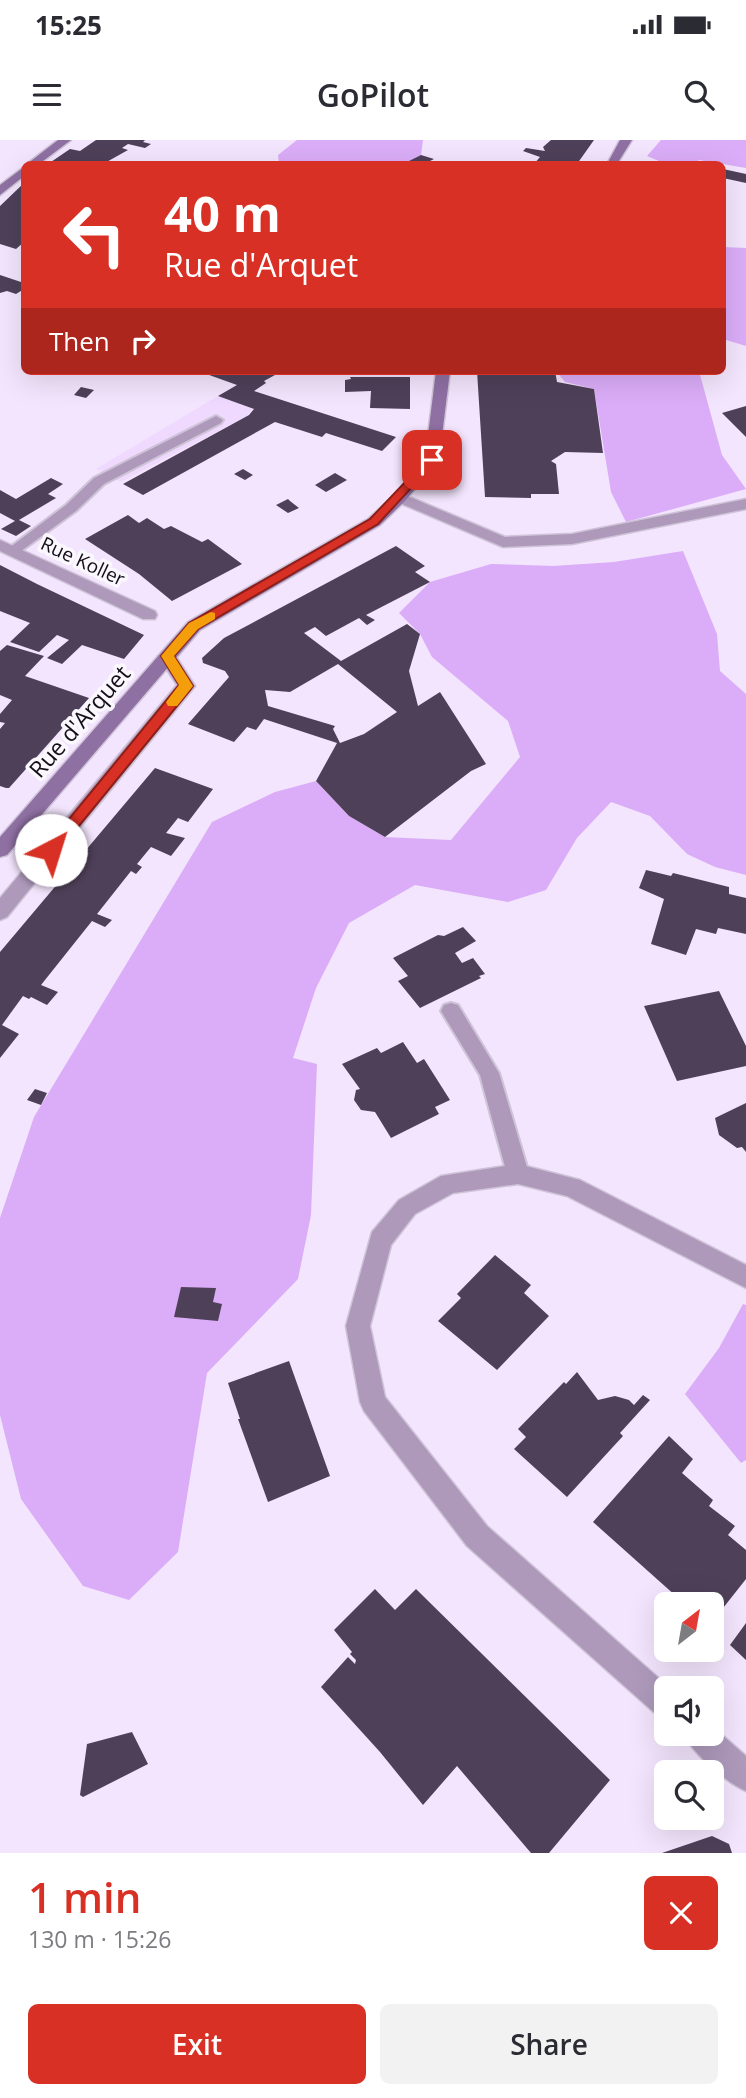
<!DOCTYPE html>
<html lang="en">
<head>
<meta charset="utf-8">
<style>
	:root { --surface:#fff; --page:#f2f2f3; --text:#2b2b33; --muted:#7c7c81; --accent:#d93025 }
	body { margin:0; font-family:"Open Sans",sans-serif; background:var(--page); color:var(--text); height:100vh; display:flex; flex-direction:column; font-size:26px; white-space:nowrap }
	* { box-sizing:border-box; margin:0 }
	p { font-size:23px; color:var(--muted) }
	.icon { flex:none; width:38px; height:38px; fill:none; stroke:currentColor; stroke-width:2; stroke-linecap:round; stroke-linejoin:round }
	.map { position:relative; height:1713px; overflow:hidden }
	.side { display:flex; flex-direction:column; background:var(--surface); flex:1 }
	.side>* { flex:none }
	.top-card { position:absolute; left:21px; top:21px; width:705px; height:214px; border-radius:10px; box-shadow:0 7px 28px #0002; background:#d93025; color:#fff; overflow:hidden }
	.needle { width:46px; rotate:31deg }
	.buttons { position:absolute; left:654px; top:1452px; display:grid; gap:14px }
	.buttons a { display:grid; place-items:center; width:70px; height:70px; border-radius:10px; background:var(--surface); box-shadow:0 7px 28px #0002; font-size:35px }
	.pin { position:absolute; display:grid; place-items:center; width:60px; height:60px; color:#fff; margin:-30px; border-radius:14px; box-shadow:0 4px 10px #0006 }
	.me { position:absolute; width:77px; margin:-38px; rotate:40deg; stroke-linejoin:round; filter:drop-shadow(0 0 5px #0008) }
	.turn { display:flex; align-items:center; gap:24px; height:147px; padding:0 28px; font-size:32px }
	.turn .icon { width:91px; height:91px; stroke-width:2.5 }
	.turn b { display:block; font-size:49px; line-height:60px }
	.then { display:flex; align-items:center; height:66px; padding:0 28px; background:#0003; gap:14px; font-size:26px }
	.round { display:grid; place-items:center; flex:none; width:74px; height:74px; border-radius:10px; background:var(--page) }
	.overview { display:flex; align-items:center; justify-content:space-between; height:119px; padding:0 28px }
	h1 { font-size:42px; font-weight:600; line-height:52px; color:var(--accent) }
	.cta { display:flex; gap:14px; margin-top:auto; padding:14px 28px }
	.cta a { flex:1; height:80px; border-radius:10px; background:var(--accent); color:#fff; font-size:28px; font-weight:600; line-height:80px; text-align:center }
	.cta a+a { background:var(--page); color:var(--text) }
	.status { display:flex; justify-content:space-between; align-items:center; height:49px; padding:0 35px; background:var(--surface); direction:ltr }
	.status svg { height:19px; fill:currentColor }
	header { display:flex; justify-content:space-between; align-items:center; height:91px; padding:0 28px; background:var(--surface); font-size:32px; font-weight:600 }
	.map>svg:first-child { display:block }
	.built { fill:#efd9fe }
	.green { fill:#dbadf8 }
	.building { fill:#4f4059; fill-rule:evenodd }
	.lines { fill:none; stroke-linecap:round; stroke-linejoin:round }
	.lane-casing { stroke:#cfc3d8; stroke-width:4 }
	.street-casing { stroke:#cfc3d8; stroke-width:3 }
	.secondary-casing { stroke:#cfc3d8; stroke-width:3 }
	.lane { fill:#ae99bb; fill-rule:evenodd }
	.street { fill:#ae99bb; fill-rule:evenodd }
	.secondary { fill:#8f70a3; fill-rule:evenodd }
	.route { fill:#d93025; stroke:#8d1f18; stroke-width:2 }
	.slow { fill:#f59e0b }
	.labels { text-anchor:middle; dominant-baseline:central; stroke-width:7; stroke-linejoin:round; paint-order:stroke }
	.far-street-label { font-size:19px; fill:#140e18; stroke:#faf7fd }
	.street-label { font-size:23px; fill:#140e18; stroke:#faf7fd }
</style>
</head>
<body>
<div class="status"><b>15:25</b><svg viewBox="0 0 49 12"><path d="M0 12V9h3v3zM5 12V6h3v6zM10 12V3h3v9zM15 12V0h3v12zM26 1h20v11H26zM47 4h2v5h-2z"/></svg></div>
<header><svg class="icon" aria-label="menu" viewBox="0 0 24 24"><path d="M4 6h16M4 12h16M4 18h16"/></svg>GoPilot<svg class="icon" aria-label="search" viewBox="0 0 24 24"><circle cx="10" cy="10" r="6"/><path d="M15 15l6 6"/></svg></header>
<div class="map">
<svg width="746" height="1713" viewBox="0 0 746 1713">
	<rect width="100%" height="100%" fill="#f3e5fd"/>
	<path class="built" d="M 218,256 L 253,269 L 246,276 L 121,342 L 96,329 Z"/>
	<path class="green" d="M 297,0 L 423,0 L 421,15 L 410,21 L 418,24 L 279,24 L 278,15 Z
		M 661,0 L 746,0 L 746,28 L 699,20 L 695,24 L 666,24 L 647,16 Z
		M 723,107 L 746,108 L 746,206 L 723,199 Z
		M 556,231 L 699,231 L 722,315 L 746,349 L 626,382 L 611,352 L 594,249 L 565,242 Z
		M 683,411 L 717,494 L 720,531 L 746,554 L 746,735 L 715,727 L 687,714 L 650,676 L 611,662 L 577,698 L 546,750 L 508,762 L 415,745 L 349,783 L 316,848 L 293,918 L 317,924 L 311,1075 L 298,1139 L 207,1233 L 178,1412 L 129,1460 L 83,1446 L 21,1359 L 0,1275 L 0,1078 L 34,977 L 212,682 L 275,652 L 316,641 L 349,676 L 385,697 L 451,700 L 520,617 L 508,581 L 432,517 L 420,494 L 399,473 L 430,442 L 491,424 L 553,426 L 614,422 Z
		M 743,1164 L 746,1165 L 746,1320 L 741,1323 L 685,1254 L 719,1208 Z"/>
	<path class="building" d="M 96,0 L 145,0 L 143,2 L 151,4 L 145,8 L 128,4 L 122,8 L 128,10 L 103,24 L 48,24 L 70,9 L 80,11 Z
		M 551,0 L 594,0 L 577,24 L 534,24 L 540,17 L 523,11 L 526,8 L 545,11 L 543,7 Z
		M 421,15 L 434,19 L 424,24 L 409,21 Z
		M 723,29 L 746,34 L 746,43 L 723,38 Z
		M 24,43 L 24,102 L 16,109 L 0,104 L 0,66 Z
		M 0,135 L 24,143 L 24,149 L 16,154 L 7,151 L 0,153 Z
		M 198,231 L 275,231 L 275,235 L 264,241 L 266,243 L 254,251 L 396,297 L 382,311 L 326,293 L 322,297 L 275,282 L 143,355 L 123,344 L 249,275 L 254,269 L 218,256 L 237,245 Z
		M 377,231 L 410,231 L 410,234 L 376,235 Z
		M 477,231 L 555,231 L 557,242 L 594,249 L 603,313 L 565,312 L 551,321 L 556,324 L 559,354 L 531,354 L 531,358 L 485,357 Z
		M 350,237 L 410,237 L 410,269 L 370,268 L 371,251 L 345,252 L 345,240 L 351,239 Z
		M 81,247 L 94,250 L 86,258 L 74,255 Z
		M 746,266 L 746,297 L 722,273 Z
		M 243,329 L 253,335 L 245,340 L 234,334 Z
		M 335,333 L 347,340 L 326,352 L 315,345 Z
		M 51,338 L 63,344 L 48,354 L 56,358 L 19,380 L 31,386 L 16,396 L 1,389 L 15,381 L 0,373 L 0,350 L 16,359 Z
		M 288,359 L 290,361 L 299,368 L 288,373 L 276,365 Z
		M 128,375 L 139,383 L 147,378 L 164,389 L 171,386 L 202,402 L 208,399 L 242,424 L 172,461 L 139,434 L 85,399 Z
		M 396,406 L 425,426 L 415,432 L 430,442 L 366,475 L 375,480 L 367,485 L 359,478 L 326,496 L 315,487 L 304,493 L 341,521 L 407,484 L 420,494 L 409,531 L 418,566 L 440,552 L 486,624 L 471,631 L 385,697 L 349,676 L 316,641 L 337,603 L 264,579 L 256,590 L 247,587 L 234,602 L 188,584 L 229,537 L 225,531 L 203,523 L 202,518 L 224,498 ZM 338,524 L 397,572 L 364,594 L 340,603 L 333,589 L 335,586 L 268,566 L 265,550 L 290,552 Z
		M 0,425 L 37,444 L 144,495 L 124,519 L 82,505 L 62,524 L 47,518 L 69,500 L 57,495 L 39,512 L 10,502 L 30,483 L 0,471 Z
		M 7,505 L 44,516 L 25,536 L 89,558 L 9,648 L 6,648 L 0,646 L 0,589 L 5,583 L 0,582 L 0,574 L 12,560 L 0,555 L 0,511 Z
		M 155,628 L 213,649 L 188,682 L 178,678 L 166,693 L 185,698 L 171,716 L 151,707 L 137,724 L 142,727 L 136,734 L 131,731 L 97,774 L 112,780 L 105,787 L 92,781 L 41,845 L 58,852 L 47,865 L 31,857 L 29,859 L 23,856 L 2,885 L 19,894 L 0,918 L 0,812 Z
		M 646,730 L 671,736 L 673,733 L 729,747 L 729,754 L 746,758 L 746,794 L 718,788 L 716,794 L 696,789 L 686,815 L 651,804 L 664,759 L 639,748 Z
		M 463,787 L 476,801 L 455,813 L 462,823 L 473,818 L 485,834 L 479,836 L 481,838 L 420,868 L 398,841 L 408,836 L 393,818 L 438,795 L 444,796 Z
		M 719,851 L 746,906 L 746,926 L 677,941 L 644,866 Z
		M 403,902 L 417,923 L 424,919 L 450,960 L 435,967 L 439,974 L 391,998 L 375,972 L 361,970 L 354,960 L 356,950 L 360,949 L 342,924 L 377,908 L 381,913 Z
		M 35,949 L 47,953 L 41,965 L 27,960 Z
		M 746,963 L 746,1012 L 742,1007 L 737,1008 L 719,995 L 715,978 Z
		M 495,1115 L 531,1145 L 524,1153 L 549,1176 L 497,1230 L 438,1181 L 461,1158 L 457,1154 Z
		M 181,1147 L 216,1148 L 213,1162 L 222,1164 L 218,1181 L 174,1177 Z
		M 289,1221 L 330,1336 L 268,1362 L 238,1279 L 240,1279 L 228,1243 Z
		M 577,1232 L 598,1260 L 615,1256 L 629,1260 L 634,1265 L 643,1255 L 650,1260 L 620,1293 L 623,1296 L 567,1357 L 514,1309 L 526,1297 L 518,1289 L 564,1242 L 566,1244 Z
		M 669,1296 L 693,1319 L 682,1333 L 713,1360 L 709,1366 L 735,1386 L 728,1395 L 746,1410 L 746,1439 L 712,1482 L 712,1465 L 686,1465 L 593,1382 Z
		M 375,1449 L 395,1470 L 416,1449 L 610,1640 L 549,1713 L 531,1713 L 457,1626 L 423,1665 L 380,1612 L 321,1547 L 348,1517 L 355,1524 L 356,1520 L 350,1514 L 352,1512 L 334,1490 Z
		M 746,1483 L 746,1520 L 730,1505 Z
		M 132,1592 L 148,1624 L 83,1657 L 80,1655 L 87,1604 Z
		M 712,1696 L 729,1704 L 732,1713 L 662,1713 Z"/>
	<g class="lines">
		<g class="lane-casing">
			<path id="lane" d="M 216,276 L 223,280 L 221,283 L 104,344 L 76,371 L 17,414 L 12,415 L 5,411 L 66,365 L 94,338 Z
				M 451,863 L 458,865 L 499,933 L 529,1034 L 525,1041 L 518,1043 L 511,1041 L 507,1034 L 480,935 L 441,871 L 444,865 Z"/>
		</g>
		<g class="street-casing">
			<path id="street" d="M 400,353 L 505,397 L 572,394 L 746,359 L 746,369 L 572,404 L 503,407 L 395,361 L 392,358 Z
				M 0,400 L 155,471 L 157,475 L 155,479 L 143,479 L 0,411 Z
				M 167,510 L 173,512 L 195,546 L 7,777 L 0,780 L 0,758 L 177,545 L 158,516 Z
				M 518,1024 L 580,1040 L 746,1125 L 746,1148 L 567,1056 L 518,1044 L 453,1053 L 415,1074 L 391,1105 L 370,1186 L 385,1257 L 487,1386 L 671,1549 L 667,1549 L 667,1579 L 657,1575 L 467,1406 L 364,1271 L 360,1262 L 346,1186 L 372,1092 L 399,1060 L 441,1036 Z
				M 712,1586 L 746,1616 L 746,1651 C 727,1643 692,1613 684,1594 L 712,1594 Z"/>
		</g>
		<g class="secondary-casing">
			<path id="secondary" d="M 58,0 L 71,0 L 39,24 L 27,24 Z
				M 620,0 L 632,0 L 617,24 L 607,24 Z
				M 24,27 L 24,36 L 0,55 L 0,45 Z
				M 436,231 L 450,231 L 439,320 L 405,361 L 380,385 L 200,490 L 7,715 L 0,717 L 0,697 L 188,482 L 368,379 L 395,355 L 425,319 Z"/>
		</g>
		<use href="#lane" class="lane"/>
		<use href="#street" class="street"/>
		<use href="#secondary" class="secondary"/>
	</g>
	<path class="route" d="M 428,318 L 437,320 L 378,384 L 198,489 L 174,516 L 193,546 L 191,549 L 56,714 L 46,714 L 43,710 L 46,707 L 179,545 L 161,516 L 189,483 L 370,379 Z"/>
	<path class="slow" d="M 211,472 L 215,473 L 215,479 L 198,489 L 174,516 L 193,546 L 177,566 L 168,566 L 166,562 L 179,545 L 161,516 L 189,483 Z"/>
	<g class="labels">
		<g class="far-street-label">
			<text transform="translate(83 421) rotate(25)">Rue Koller</text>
		</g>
		<g class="street-label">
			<text transform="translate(79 581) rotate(-49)">Rue d'Arquet</text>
		</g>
	</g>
</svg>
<div class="buttons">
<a><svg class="needle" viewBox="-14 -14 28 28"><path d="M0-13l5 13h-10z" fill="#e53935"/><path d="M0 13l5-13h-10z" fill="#7c7c81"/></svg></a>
<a><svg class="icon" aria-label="sound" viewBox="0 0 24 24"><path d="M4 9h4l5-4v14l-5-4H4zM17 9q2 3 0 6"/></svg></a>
<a><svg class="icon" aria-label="search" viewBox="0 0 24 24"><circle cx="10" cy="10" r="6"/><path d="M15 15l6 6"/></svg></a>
</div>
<div class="pin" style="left:432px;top:320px;background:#d93025"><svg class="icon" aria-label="arrive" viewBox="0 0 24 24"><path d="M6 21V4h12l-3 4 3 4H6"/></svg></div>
<svg class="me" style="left:51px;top:710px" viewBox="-20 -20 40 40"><circle r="19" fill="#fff"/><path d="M0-13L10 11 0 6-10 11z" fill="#d93025"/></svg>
<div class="top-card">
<div class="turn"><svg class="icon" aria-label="left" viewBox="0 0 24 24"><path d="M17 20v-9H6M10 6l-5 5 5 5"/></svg><div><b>40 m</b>Rue d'Arquet</div></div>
<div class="then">Then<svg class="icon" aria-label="right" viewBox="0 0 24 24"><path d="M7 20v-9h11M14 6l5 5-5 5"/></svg></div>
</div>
</div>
<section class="side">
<div class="overview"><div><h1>1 min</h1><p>130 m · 15:26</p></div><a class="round" style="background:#d93025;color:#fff"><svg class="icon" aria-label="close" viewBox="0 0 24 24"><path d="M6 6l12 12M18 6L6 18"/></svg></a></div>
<div class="cta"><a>Exit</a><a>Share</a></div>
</section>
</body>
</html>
